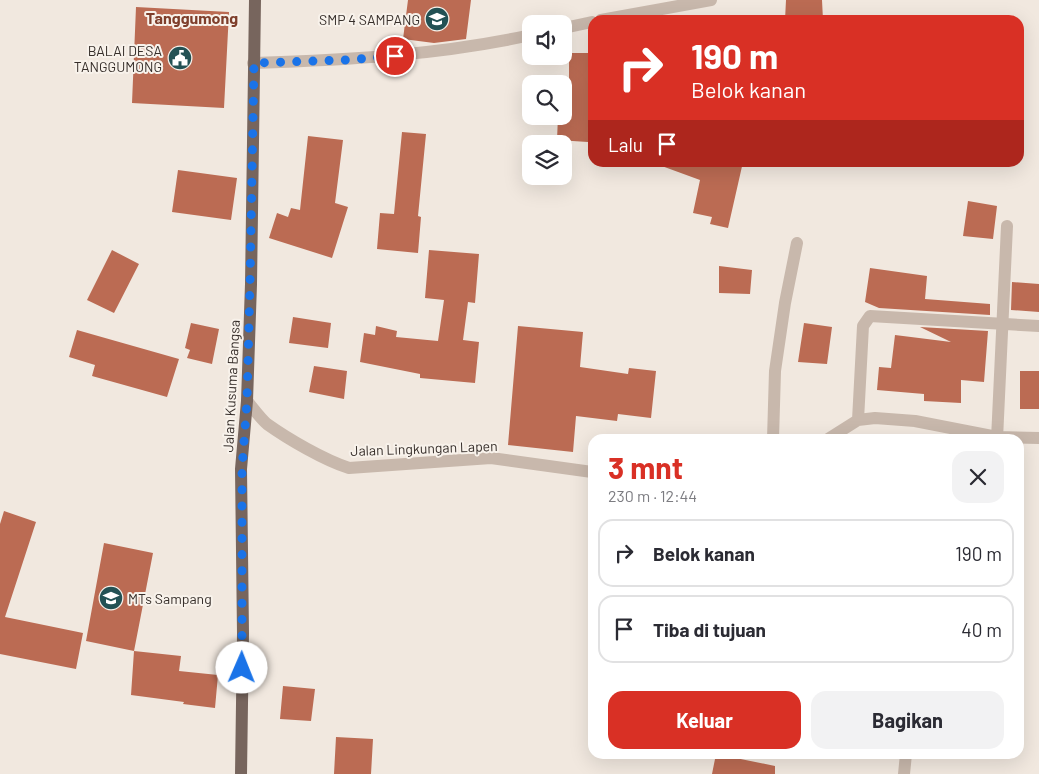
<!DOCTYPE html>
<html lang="id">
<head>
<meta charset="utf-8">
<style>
	:root { --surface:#fff; --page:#f2f2f3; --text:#2b2b33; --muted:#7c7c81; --line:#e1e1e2; --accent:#d93025 }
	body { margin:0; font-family:Barlow,sans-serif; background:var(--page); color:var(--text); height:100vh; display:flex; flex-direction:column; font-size:19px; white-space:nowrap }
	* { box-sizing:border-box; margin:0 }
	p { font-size:16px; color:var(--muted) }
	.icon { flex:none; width:28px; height:28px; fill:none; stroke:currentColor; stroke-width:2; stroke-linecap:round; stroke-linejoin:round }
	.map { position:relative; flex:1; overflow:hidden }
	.details { position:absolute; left:588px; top:434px; width:436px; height:325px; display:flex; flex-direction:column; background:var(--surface); border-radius:15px; box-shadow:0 5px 20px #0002 }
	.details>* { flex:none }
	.guide { position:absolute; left:588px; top:15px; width:436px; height:152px; border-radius:15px; box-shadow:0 5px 20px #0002; background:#d93025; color:#fff; overflow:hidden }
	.fabs { position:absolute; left:522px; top:15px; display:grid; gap:10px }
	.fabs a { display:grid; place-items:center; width:50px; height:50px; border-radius:10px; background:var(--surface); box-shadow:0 5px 20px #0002; font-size:25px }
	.pin { position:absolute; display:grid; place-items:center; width:42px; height:42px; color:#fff; margin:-21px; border:2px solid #fff; border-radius:50%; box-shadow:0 1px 5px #0007 }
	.me { position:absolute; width:55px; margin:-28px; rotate:1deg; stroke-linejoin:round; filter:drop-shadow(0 0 4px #0008) }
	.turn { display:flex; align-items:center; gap:18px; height:105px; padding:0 20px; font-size:22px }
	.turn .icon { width:65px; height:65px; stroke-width:2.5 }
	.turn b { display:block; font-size:35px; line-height:42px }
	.then { display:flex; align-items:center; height:48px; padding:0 20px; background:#0003; gap:10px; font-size:19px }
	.round { display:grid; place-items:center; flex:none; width:52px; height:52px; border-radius:15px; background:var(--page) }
	.head { display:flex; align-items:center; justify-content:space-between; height:85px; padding:0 20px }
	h1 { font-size:30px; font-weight:700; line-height:38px; color:var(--accent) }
	.button { display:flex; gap:10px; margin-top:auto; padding:10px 20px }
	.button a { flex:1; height:58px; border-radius:15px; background:var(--accent); color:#fff; font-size:20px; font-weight:700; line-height:58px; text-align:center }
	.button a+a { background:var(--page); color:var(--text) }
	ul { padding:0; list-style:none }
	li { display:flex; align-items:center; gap:15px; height:68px; margin:0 10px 8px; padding:0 10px; border:2px solid var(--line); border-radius:15px }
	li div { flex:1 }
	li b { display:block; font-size:19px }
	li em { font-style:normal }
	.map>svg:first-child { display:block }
	.building { fill:#bb6b53 }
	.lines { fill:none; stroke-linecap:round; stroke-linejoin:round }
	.minor { stroke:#c8b8ac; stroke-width:12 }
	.major { stroke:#77655d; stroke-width:12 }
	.route { stroke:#1a73e8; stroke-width:9; stroke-dasharray:0 16.2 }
	.labels { text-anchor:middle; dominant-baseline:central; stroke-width:4; stroke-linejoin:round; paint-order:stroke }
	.poi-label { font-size:14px; fill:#362e2a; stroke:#f8f2eb; text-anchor:end }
	.street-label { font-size:14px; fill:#362e2a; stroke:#f8f2eb }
	.quarter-label { font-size:16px; font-weight:bold; fill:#7e3e2b; stroke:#f8f2eb }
</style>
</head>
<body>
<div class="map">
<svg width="1039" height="774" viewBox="0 0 1039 774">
	<rect width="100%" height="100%" fill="#f1e8df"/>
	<path class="building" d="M 408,0 L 471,0 L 466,39 L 434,43 L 403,39 Z
		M 786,0 L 822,0 L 823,20 L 785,20 Z
		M 136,7 L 229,12 L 224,108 L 132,103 Z
		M 569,53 L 592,53 L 592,80 L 588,142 L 557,140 L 558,116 L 564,116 L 564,106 L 569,106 Z
		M 402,132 L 426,134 L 418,216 L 421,217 L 418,253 L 377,249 L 380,213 L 394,214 Z
		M 308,136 L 343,140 L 335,203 L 348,207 L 332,258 L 269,238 L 277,213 L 288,217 L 291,208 L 300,210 Z
		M 659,162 L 743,162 L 728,228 L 710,224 L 712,217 L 693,213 L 700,180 L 659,165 Z
		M 178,170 L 237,178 L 231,220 L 172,212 Z
		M 968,201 L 997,206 L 993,239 L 963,236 Z
		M 112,250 L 139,264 L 114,313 L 87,300 Z
		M 429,250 L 479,254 L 475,303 L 468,302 L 463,340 L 479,342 L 475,383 L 420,378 L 420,374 L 360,362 L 364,333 L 375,335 L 376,326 L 397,331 L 396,337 L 438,341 L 444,300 L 425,298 Z
		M 719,266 L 752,270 L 750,294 L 719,293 Z
		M 870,268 L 927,276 L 925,299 L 990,304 L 990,315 L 879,308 L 865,302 Z
		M 1012,282 L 1039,284 L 1039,312 L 1011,310 Z
		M 293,317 L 331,323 L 328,348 L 289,343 Z
		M 191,323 L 219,329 L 212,364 L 187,358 L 190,350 L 185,348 Z
		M 804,323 L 832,327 L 827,364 L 798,362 Z
		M 518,326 L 583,332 L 580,367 L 628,374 L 629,368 L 656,371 L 651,418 L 618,414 L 617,421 L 576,416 L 573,452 L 508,445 Z
		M 920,327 L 988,331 L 984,382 L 961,380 L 961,403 L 924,401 L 924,394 L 877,390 L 879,367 L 891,368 L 895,335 L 951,342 Z
		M 77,330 L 179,359 L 167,397 L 92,376 L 95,365 L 69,357 Z
		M 314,366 L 347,371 L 344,399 L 309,392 Z
		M 1020,371 L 1039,371 L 1039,409 L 1020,409 Z
		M 4,511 L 36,522 L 5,617 L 83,633 L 76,669 L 0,654 L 0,524 Z
		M 104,543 L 153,553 L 134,651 L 86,641 Z
		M 134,651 L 181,656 L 179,671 L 218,675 L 215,708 L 183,704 L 184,702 L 131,695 Z
		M 283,686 L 315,689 L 311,721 L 280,719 Z
		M 336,737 L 373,739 L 371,774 L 334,774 Z
		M 716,754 L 775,766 L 775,774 L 712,774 Z"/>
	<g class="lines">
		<path class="minor" d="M 601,20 L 711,0
			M 564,28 L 592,22
			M 253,63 C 348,60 438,55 531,35
			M 247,401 C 253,408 260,418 267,424 C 288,439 324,460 349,468 L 491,458 L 592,472
			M 858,420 L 863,326 L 870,316 L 1039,326
			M 773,439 L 775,371 L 785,303 L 797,243
			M 828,439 L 858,420 L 875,418 L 915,421 L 997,437 L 1039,438
			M 997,439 L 1007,226
			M 904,774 L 906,754"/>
		<path class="major" d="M 241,774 L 243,633 L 241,469 L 247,401 L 251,284 L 255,0"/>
	</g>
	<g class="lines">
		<path class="route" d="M 242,668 L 242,469 L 247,401 L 250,284 L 254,63 L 346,60 L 395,56"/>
	</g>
	<defs>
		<g id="school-disc" transform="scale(1.25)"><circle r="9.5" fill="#235154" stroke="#f8f2eb"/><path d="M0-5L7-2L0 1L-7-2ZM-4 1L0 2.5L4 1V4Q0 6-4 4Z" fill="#fff"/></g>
		<g id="civic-disc" transform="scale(1.25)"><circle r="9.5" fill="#235154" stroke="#f8f2eb"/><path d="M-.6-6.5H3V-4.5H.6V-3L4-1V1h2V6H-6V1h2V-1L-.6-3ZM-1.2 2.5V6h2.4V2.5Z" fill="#fff"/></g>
	</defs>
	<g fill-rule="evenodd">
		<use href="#school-disc" x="437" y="19"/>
		<use href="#civic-disc" x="180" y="58"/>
		<use href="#school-disc" x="111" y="598"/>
	</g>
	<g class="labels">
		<g class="poi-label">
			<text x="420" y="19">SMP 4 SAMPANG</text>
			<text x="162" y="50">BALAI DESA<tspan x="162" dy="16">TANGGUMONG</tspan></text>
			<text x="128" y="598" text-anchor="start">MTs Sampang</text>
		</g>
		<g class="street-label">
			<text transform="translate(231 386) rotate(-87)">Jalan Kusuma Bangsa</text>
			<text transform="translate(424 448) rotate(-2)">Jalan Lingkungan Lapen</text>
		</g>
		<g class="quarter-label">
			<text x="192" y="17">Tanggumong</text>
		</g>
	</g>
</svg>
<div class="fabs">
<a><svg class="icon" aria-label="sound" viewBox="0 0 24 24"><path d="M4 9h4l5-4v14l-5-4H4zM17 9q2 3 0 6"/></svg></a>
<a><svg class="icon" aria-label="search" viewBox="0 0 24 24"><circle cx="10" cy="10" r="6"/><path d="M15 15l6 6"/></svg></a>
<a><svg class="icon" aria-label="layers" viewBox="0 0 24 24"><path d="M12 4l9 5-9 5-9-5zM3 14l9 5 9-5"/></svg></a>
</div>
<div class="pin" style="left:395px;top:56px;background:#d93025"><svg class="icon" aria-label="arrive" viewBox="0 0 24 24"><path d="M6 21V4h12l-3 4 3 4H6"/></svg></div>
<svg class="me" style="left:242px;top:668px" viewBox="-20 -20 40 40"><circle r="19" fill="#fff"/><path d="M0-13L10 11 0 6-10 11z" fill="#1a73e8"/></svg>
<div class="guide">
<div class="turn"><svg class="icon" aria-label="right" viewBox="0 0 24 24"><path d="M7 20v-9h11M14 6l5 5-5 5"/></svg><div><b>190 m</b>Belok kanan</div></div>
<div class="then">Lalu<svg class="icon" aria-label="arrive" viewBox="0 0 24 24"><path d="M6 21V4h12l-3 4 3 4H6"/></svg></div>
</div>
<section class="details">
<div class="head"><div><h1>3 mnt</h1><p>230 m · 12:44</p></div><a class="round"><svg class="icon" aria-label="close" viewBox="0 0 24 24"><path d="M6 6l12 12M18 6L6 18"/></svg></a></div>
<ul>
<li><svg class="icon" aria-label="right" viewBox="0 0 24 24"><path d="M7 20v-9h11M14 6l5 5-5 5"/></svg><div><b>Belok kanan</b></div><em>190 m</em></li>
<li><svg class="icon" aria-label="arrive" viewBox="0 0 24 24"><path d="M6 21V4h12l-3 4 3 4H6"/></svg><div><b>Tiba di tujuan</b></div><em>40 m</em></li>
</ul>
<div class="button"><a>Keluar</a><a>Bagikan</a></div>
</section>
</div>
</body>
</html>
